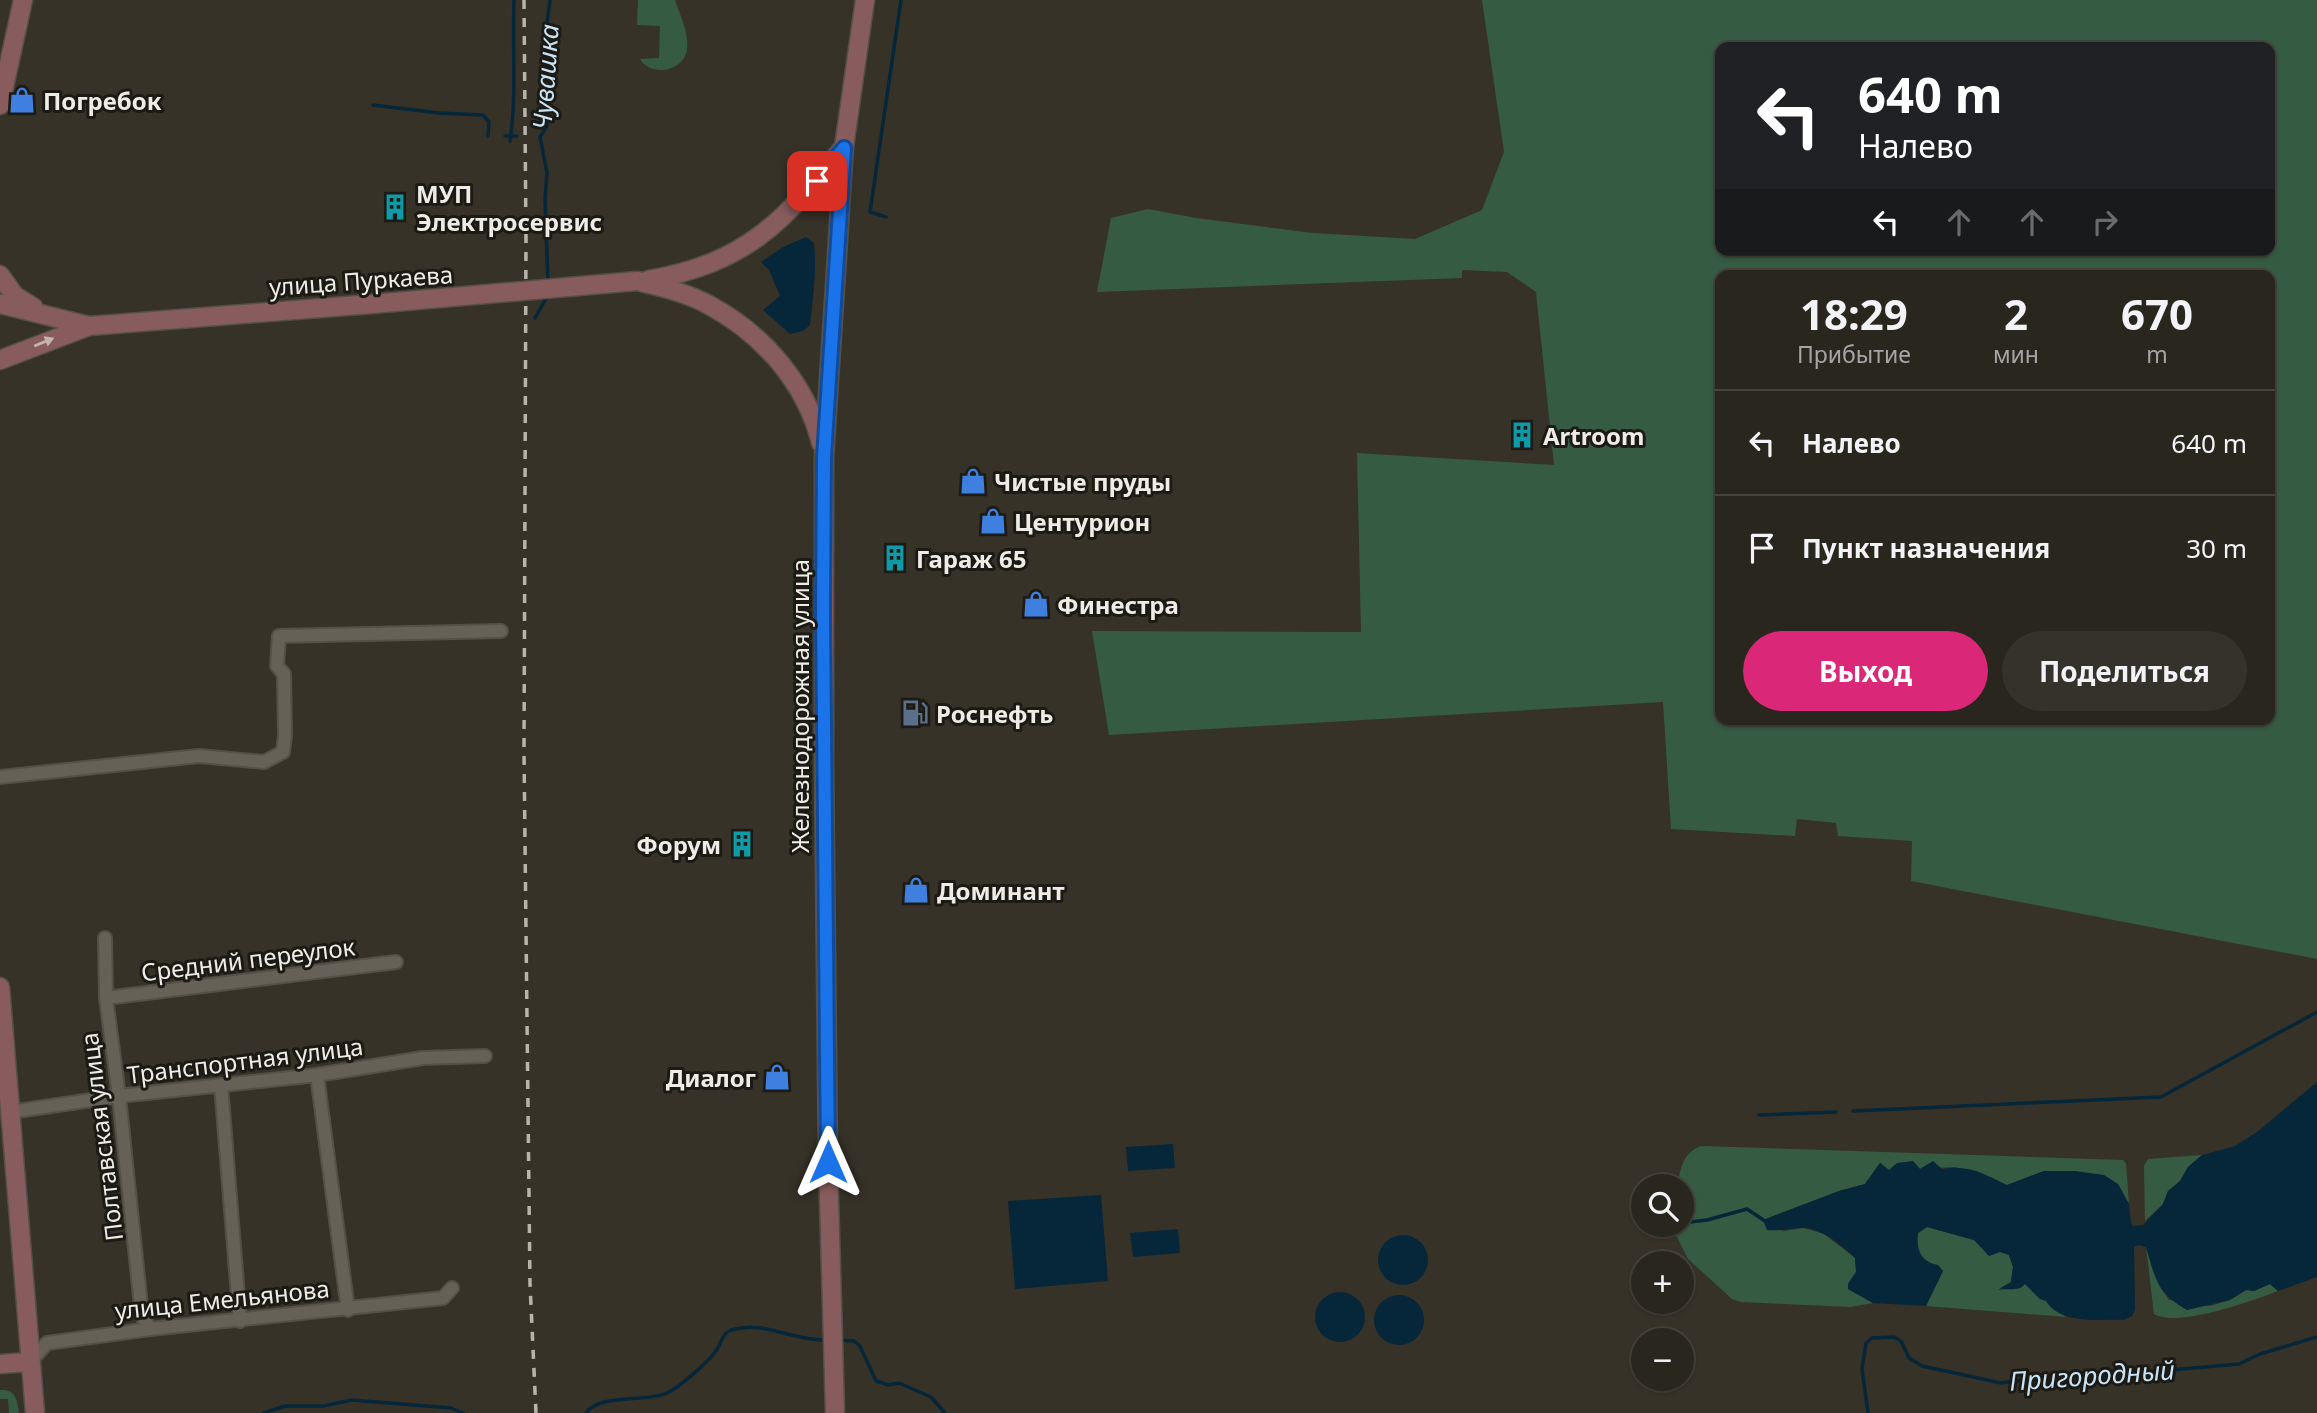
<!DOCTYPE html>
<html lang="ru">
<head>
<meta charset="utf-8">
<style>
	:root { --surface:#29261e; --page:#35322b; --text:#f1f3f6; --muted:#a5a5a4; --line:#45433c; --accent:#db2777 }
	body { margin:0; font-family:"Noto Sans",sans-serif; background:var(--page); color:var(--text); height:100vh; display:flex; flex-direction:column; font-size:26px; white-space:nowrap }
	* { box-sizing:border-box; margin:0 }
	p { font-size:23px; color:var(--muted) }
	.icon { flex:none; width:38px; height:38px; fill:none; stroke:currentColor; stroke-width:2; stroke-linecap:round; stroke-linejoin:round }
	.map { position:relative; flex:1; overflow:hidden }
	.side { position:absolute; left:1715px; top:270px; width:560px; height:455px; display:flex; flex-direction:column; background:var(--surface); border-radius:14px; box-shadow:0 2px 5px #0004,0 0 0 2px var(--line) }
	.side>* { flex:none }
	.guide { position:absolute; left:1715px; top:42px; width:560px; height:214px; border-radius:14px; box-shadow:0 2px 5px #0004,0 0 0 2px var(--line); background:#202124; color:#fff; overflow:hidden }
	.fabs { position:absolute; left:1631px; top:1174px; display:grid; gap:14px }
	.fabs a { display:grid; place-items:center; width:63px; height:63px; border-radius:50%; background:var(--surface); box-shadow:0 2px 5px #0004,0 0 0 2px var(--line); font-size:35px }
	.pin { position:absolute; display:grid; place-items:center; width:60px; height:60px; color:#fff; margin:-30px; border-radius:14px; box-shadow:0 4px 10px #0006 }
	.me { position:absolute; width:77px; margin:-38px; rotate:0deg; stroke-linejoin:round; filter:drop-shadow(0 0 5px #0008) }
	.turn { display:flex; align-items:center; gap:24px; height:147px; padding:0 28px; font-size:32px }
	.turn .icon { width:91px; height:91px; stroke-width:2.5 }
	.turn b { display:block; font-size:49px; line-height:60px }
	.lanes { display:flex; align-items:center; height:66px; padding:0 28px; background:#0003; justify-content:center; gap:35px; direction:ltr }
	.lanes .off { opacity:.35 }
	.eta { display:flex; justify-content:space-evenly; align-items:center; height:119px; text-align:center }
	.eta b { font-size:42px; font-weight:700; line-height:49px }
	.button { display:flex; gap:14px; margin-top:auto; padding:14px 28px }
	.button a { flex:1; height:80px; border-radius:42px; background:var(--accent); color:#fff; font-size:28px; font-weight:700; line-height:80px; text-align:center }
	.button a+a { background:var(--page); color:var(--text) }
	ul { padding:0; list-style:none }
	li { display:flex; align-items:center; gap:21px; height:105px; padding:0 28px; border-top:2px solid var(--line) }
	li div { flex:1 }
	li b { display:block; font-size:26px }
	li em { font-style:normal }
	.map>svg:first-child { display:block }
	.green { fill:#355b43; fill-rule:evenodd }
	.water { fill:#062639 }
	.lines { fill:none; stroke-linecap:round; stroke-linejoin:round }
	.stream { stroke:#062639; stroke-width:3.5 }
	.minor-casing { stroke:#545047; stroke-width:16 }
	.secondary-casing { stroke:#545047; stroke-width:21 }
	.minor { stroke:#666156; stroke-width:12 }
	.secondary { stroke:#885c5c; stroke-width:18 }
	.rail { stroke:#b8b4ad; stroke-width:3.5; stroke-dasharray:9 9; stroke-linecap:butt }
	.secondary-bridge-casing { stroke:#545047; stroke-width:21; stroke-linecap:butt }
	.secondary-bridge { stroke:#885c5c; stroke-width:18 }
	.oneway { fill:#c6b2ae }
	.route-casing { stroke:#114b97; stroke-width:18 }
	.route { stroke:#1a73e8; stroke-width:12 }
	.labels { text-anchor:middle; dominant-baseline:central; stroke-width:6; stroke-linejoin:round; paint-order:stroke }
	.poi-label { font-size:24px; font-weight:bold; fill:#efebe5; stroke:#1c1a15; text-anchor:start }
	.street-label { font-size:24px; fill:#efebe5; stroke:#1c1a15 }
	.water-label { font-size:26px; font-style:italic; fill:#c9e3f6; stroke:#1c1a15 }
</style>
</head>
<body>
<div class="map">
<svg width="2317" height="1413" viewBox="0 0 2317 1413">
	<rect width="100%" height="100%" fill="#373228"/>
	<path class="green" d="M 638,0 L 675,0 C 680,15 689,33 687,49 C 685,71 651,78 640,59 L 659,58 L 660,26 L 637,25 Z
		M 1482,0 L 2317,0 L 2317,959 L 1911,881 L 1912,841 L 1838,836 L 1836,823 L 1797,819 L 1795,836 L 1671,829 L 1663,702 L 1109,735 L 1092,631 L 1361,632 L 1357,453 L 1554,465 L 1536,292 L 1507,272 L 1462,270 L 1462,278 L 1097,292 L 1111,218 L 1148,209 L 1196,218 L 1313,233 L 1415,239 L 1482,210 L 1504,152 ZM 1720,47 L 2270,47 L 2270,250 L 1720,250 ZM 1720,275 L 2270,275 L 2270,719 L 1720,719 Z
		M 1701,1146 L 2123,1160 L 2126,1164 L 2129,1204 L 2118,1184 L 2044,1171 L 2007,1185 L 1955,1167 L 1889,1170 L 1880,1163 L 1865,1184 L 1839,1191 L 1763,1220 L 1783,1231 L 1804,1228 L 1824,1234 L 1855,1258 L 1856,1272 L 1848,1284 L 1848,1289 L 1873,1303 L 1850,1307 L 1741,1302 L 1732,1299 L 1688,1259 L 1673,1229 L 1673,1225 L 1682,1225 L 1682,1186 L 1677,1186 C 1681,1169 1682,1153 1701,1146 Z
		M 2202,1155 L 2188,1167 L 2180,1181 L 2168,1191 L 2163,1204 L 2145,1221 L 2144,1166 L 2148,1159 Z
		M 1927,1227 L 1974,1240 L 2009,1255 L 2013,1267 L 2011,1282 L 2000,1288 L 2021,1288 L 2025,1283 L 2040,1299 L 2046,1301 L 2050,1306 L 2066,1317 L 1926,1306 L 1943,1271 C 1925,1261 1915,1254 1918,1233 Z
		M 2146,1247 L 2160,1287 L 2169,1300 L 2210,1306 L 2230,1300 L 2246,1290 L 2254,1291 L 2270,1284 L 2278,1291 C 2252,1301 2178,1328 2154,1314 Z
		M 0,1390 C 16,1389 17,1400 19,1413 L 9,1413 L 8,1399 L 0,1399 Z"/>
	<path class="water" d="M 806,237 L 814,243 C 817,270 813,298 810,325 L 803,331 L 790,334 L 763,310 L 780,296 L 769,270 L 761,262 L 783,247 Z
		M 2317,1082 L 2317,1277 L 2278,1291 L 2270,1284 L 2254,1291 L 2246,1290 L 2230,1300 L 2187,1310 C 2157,1293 2155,1278 2146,1247 L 2139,1245 L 2134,1247 L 2135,1309 L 2132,1316 L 2124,1320 C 2099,1319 2061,1325 2046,1301 L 2040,1299 L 2025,1284 C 2018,1292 2008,1288 1998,1290 L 2011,1282 L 2013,1267 L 2009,1255 L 2000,1252 L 1989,1256 L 1974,1240 L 1927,1227 L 1918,1233 C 1916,1250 1920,1262 1938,1265 L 1943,1271 L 1926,1306 L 1873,1303 L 1848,1289 L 1848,1284 L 1856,1272 L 1855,1258 C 1841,1245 1821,1227 1801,1228 C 1789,1229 1779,1231 1767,1230 L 1763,1220 L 1839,1191 L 1865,1184 L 1880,1163 L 1889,1170 L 1897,1163 L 1913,1161 L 1920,1169 L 1933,1161 L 1942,1169 C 1969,1164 1984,1174 2007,1185 L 2044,1171 L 2075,1171 L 2104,1175 L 2118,1184 L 2129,1204 L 2131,1223 L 2133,1226 L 2143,1225 L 2163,1204 L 2168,1191 L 2180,1181 L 2188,1167 L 2202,1155 L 2235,1146 L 2257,1132 Z
		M 1173,1144 L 1175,1168 L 1128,1171 L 1126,1147 Z
		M 1101,1195 L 1108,1281 L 1015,1289 L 1008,1201 Z
		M 1178,1229 L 1180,1253 L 1133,1257 L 1130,1233 Z
		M1378 1260a25 25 0 1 1 50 0a25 25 0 1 1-50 0Z
		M1315 1317a25 25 0 1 1 50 0a25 25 0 1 1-50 0Z
		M1374 1320a25 25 0 1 1 50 0a25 25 0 1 1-50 0Z"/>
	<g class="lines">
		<path class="stream" d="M 373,105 L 439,113 L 483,115 L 489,122 L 488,136
			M 505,136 L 517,136
			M 510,141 C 517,94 512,47 514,0
			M 886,217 L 870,212 L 901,0
			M 548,284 L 545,198 L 547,173 L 540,137 L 547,126 C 541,86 544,40 550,0
			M 535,318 L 548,295
			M 1853,1111 L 2161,1097 L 2317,1012
			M 1759,1115 L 1836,1112
			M 1682,1223 L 1707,1220 L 1747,1209 L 1765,1221
			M 837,1340 L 854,1341 L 860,1346 L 876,1381 L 889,1385 L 899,1383 L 931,1397 L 945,1413
			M 264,1413 L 285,1406 L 323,1406 L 352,1400 L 451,1408 L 463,1413
			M 586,1413 C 600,1393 645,1403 667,1393 C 680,1387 708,1362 716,1351 C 722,1343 721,1334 731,1330 C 764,1320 792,1341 826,1340
			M 1868,1413 L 1862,1369 L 1866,1343 L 1872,1338 L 1894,1337 L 1901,1341 L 1909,1358 L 1922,1366 L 2001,1383 L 2053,1376 L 2102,1376 L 2239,1364 L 2260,1354 L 2317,1337"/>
		<g class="minor-casing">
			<path id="minor" d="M 0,777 L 199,756 L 264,762 L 283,752 L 285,735 L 284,674 L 277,666 L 279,636 L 501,631
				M 105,938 L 106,998 L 119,1096 L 142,1316 L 150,1329
				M 106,998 L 396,962
				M 317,1075 L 348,1310
				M 221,1085 L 240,1321
				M 10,1112 L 119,1096 L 317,1075 L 423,1058 L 485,1056
				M 30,1362 L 47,1343 L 150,1329 L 443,1298 L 452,1288"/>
		</g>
		<g class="secondary-casing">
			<path id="secondary" d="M 0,105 L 23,0
				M 0,275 L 15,296 L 33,307
				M 648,280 C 747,263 783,222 844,147
				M 637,281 C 662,287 687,293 709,305 C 763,334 806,383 821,443
				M 0,304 L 89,326
				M 0,360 L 89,326 L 372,304
				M 0,987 L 35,1413
				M 0,1364 L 30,1362
				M 835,1413 L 828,1162 L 824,763 L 824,457 L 844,147 L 865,0"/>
		</g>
		<use href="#minor" class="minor"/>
		<use href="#secondary" class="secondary"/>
		<path class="rail" d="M 524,0 L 526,239 L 524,753 L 530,1284 L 536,1413"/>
		<g class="secondary-bridge-casing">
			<path id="secondary-bridge" d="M 372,304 L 637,281"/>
		</g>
		<use href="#secondary-bridge" class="secondary-bridge"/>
	</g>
	<defs><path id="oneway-solid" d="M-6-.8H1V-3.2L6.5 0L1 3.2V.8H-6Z" transform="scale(1.75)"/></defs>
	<use class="oneway" href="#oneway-solid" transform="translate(44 342) rotate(-22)"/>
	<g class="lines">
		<g class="route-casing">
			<path id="route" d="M 817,181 L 844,148 L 824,457 L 823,613 L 828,1162"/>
		</g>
		<use href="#route" class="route"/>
	</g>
	<defs>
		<g id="shop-bare" transform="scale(2.1)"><path d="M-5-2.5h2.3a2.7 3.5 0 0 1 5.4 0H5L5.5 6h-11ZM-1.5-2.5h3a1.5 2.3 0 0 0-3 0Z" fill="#3f7fe0" stroke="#1c1a15" stroke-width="2.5" paint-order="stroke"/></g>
		<g id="building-bare" transform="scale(2.1)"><path d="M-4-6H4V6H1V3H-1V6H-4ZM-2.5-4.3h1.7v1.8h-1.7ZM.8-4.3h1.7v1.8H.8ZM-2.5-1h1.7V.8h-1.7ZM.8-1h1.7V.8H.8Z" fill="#0f9aa8" stroke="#1c1a15" stroke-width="2.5" paint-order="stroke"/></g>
		<g id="fuel-bare" transform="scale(2.1)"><path d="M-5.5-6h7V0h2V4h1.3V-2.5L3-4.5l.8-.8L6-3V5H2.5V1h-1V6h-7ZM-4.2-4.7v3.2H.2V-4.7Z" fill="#5c6f8a" stroke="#1c1a15" stroke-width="2.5" paint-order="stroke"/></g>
	</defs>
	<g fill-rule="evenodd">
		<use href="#shop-bare" x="22" y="100"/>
		<use href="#building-bare" x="395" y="207"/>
		<use href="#building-bare" x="1522" y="435"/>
		<use href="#shop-bare" x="973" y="481"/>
		<use href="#shop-bare" x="993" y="521"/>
		<use href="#building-bare" x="895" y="558"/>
		<use href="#shop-bare" x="1036" y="604"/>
		<use href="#fuel-bare" x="915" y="713"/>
		<use href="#building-bare" x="742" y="844"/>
		<use href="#shop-bare" x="916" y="890"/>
		<use href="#shop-bare" x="777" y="1077"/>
	</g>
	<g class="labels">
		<g class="poi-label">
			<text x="43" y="100">Погребок</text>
			<text x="416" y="193">МУП<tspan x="416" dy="28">Электросервис</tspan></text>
			<text x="1543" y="435">Artroom</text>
			<text x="994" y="481">Чистые пруды</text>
			<text x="1014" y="521">Центурион</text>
			<text x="916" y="558">Гараж 65</text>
			<text x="1057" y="604">Финестра</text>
			<text x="936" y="713">Роснефть</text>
			<text x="721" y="844" text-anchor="end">Форум</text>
			<text x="937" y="890">Доминант</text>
			<text x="756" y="1077" text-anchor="end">Диалог</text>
		</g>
		<g class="street-label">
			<text transform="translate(361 280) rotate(-4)">улица Пуркаева</text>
			<text transform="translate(799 706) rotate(-90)">Железнодорожная улица</text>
			<text transform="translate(248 959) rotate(-7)">Средний переулок</text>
			<text transform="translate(245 1060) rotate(-7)">Транспортная улица</text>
			<text transform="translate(101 1137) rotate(-97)">Полтавская улица</text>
			<text transform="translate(222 1299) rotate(-6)">улица Емельянова</text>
		</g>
		<g class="water-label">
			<text transform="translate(545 77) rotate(-86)">Чувашка</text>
			<text transform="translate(2092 1375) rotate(-4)">Пригородный</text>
		</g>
	</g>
</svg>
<div class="fabs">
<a><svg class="icon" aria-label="search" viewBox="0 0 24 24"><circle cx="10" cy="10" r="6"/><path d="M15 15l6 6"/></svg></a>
<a>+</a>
<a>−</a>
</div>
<div class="pin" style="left:817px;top:181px;background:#d93025"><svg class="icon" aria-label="arrive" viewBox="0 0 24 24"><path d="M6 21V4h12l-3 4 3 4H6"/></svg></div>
<svg class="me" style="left:828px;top:1162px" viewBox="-20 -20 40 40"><path d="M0-17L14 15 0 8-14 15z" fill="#1a73e8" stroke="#fff" stroke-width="4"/></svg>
<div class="guide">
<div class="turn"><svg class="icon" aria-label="left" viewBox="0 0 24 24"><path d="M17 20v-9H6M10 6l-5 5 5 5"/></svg><div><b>640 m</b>Налево</div></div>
<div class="lanes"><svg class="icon" aria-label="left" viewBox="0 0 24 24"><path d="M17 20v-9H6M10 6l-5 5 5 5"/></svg><svg class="icon off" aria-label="ahead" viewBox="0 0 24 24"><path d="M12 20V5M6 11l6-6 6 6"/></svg><svg class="icon off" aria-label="ahead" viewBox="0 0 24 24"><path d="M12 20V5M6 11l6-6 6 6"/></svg><svg class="icon off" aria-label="right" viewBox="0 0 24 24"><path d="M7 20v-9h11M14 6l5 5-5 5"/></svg></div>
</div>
<section class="side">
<div class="eta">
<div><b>18:29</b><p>Прибытие</p></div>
<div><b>2</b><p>мин</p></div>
<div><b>670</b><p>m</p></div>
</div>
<ul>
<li><svg class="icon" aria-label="left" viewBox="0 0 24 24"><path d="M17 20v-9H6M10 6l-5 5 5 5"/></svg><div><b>Налево</b></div><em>640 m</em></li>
<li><svg class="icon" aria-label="arrive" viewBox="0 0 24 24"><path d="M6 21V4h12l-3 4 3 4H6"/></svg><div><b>Пункт назначения</b></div><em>30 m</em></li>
</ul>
<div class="button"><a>Выход</a><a>Поделиться</a></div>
</section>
</div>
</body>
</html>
